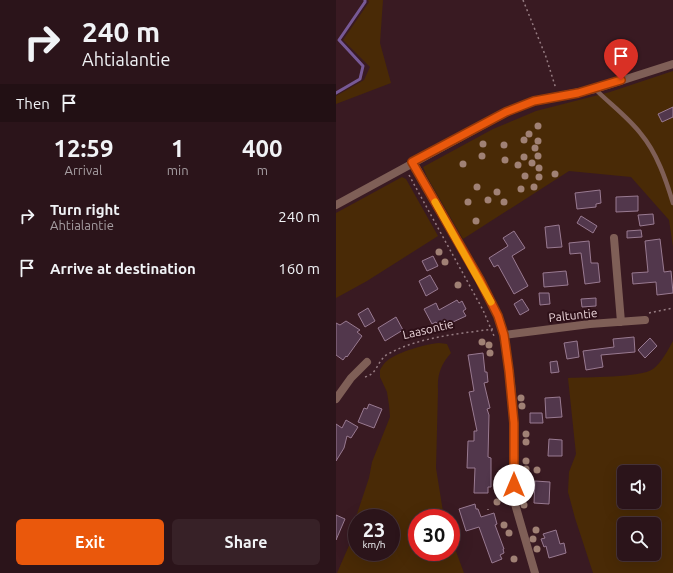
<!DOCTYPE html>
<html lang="en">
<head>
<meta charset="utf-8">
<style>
	:root { --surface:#2b141a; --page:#372127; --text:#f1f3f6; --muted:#a69ea2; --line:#473339; --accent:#ea580c }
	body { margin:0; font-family:Ubuntu,sans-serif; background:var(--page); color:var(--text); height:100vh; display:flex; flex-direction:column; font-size:15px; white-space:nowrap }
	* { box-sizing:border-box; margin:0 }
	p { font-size:13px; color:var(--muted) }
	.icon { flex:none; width:22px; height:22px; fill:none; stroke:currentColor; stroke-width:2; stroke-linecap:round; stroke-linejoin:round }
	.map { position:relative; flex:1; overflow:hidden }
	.panel { display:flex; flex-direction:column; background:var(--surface); width:336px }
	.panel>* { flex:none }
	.guide { background:#2b141a; color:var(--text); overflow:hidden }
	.buttons { position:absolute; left:281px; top:465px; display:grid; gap:8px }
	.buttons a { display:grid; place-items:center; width:44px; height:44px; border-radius:6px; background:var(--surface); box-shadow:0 4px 16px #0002,0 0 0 1px var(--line); font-size:20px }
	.speed { position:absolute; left:12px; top:509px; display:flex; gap:8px; font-size:20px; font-weight:700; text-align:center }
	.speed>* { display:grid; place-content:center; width:52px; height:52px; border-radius:50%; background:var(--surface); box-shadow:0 4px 16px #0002,0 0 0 1px var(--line); line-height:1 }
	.speed small { font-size:10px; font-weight:400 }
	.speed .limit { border:6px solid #d22; background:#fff; color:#111 }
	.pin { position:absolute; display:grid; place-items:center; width:34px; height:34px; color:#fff; margin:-41px -17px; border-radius:50% 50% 50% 0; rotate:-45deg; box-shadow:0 0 4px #0007 }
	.pin .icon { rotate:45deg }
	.me { position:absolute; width:44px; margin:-22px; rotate:0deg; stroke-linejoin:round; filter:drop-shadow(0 0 3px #0008) }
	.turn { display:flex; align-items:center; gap:14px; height:84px; padding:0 16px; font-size:18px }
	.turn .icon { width:52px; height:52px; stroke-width:2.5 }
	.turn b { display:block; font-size:28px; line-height:34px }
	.then { display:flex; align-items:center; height:38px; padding:0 16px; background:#0003; gap:8px; font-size:15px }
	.eta { display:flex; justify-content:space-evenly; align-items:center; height:68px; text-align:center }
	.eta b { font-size:24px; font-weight:600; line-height:28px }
	.primary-button { display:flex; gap:8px; margin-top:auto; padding:8px 16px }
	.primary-button a { flex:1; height:46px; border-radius:6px; background:var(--accent); color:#fff; font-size:16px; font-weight:600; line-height:46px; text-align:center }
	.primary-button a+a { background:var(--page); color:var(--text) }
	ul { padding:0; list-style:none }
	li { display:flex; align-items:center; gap:12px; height:52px; padding:0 16px }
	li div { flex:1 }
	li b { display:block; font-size:15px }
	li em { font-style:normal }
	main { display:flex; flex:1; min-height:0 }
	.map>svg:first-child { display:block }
	.green { fill:#492a06; fill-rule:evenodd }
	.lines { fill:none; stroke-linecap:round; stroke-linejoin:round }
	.stream { stroke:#775996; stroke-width:3 }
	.building { fill:#52374c; stroke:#997a91 }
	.path { stroke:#967c82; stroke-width:1.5; stroke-dasharray:2 3; stroke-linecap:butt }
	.service { stroke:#7f5f57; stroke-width:4.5 }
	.minor { stroke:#7f5f57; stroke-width:8 }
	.tertiary { stroke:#7f5f57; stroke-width:8 }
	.tree { fill:#a08175 }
	.route-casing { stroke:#983908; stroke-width:10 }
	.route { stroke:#ea580c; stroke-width:7 }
	.slow { stroke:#f59e0b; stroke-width:7 }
	.labels { text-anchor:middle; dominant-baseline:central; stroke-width:4; stroke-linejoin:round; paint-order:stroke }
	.street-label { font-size:12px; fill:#e7d1d6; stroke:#2e1018 }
</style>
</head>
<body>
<main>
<section class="panel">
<div class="guide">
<div class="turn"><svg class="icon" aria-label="right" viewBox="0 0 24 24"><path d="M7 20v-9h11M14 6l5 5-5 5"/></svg><div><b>240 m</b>Ahtialantie</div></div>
<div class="then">Then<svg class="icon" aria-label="arrive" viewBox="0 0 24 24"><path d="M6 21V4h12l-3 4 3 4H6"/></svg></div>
</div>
<div class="eta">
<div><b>12:59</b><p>Arrival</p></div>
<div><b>1</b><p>min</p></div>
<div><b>400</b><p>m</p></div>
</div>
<ul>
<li><svg class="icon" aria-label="right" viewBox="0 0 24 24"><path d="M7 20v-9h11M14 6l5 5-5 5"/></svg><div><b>Turn right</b><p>Ahtialantie</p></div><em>240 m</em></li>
<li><svg class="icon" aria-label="arrive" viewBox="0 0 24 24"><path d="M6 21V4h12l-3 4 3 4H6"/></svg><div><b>Arrive at destination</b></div><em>160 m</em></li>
</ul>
<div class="primary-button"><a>Exit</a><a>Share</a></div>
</section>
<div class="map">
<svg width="337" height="573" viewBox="0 0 337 573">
	<rect width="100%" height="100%" fill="#391a22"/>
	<path class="green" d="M 32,0 L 47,0 L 44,43 L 55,83 L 0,104 L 0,96 L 28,80 L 34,67 L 7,40 L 33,2 Z
		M 337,71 L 337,247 L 333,220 L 295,177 L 233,171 L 127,239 L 91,177 L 87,167 L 157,129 L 200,111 L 274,92 Z
		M 66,177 L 70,179 L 102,236 L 31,281 L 0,298 L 0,213 Z
		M 337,341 L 337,573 L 257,573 L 239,518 L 232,492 L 233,472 L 240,454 L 232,378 C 250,377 305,378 317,369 C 326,362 332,350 337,341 ZM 288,472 L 318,472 L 318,502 L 288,502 ZM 288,524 L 318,524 L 318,554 L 288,554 Z
		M 103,343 L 111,344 L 115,353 C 105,364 101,375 102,390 L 100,468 L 108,518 L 81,518 L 81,552 L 115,552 L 115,538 L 128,573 L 1,573 L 15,541 L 17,526 L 33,478 L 36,462 L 54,417 L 53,405 L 51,392 L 44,377 L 44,370 C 46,366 48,363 52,360 C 63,352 89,344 103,343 ZM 21,518 L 55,518 L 55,552 L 21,552 Z"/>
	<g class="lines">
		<path class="stream" d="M 0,93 L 24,79 L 27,66 L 3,40 L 29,2 L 29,0"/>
	</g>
	<path class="building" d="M 337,107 L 337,117 L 326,122 L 322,114 Z
		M 264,190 L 265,203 L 260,204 L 260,207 L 241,209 L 239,193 Z
		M 302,196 L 302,211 L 280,212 L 280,197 Z
		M 317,214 L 318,224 L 304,226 L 302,215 Z
		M 245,216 L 261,226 L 257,233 L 241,223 Z
		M 223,225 L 226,247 L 211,248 L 209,227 Z
		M 305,230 L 306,237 L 291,238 L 291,231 Z
		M 178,231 L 189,248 L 176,256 L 192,286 L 178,294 L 162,265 L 158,267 L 153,258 L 172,246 L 167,238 Z
		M 324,239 L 328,272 L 335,271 L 337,293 L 321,295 L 320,282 L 297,284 L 296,273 L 312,272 L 309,241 Z
		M 253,241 L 255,263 L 262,263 L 264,282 L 249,284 L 245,253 L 234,254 L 233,243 Z
		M 97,256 L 102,266 L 91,271 L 86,261 Z
		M 230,271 L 232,285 L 208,287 L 207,273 Z
		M 94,275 L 102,289 L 90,296 L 83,281 Z
		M 203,293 L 213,293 L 214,304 L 204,305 Z
		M 260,298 L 260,306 L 246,307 L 245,299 Z
		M 186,299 L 193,310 L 184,315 L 178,304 Z
		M 121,300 L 123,303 L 126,301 L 130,309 L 127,311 L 130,316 L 104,328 L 100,322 L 96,324 L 88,309 L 100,303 L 103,310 Z
		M 32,308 L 39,321 L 29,327 L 22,314 Z
		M 60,317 L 67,330 L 49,341 L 42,328 Z
		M 10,321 L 24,330 L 21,332 L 26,336 L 11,357 L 10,356 L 7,360 L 0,355 L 0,323 L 4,325 Z
		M 298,337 L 299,352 L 265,355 L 267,367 L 250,370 L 247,351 L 278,347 L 277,339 Z
		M 314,338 L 321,346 L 309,358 L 302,350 Z
		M 241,341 L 243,357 L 231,359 L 228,343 Z
		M 147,353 L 149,372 L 151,372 L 152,382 L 148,383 L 154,408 L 151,409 L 153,415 L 152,457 L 155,458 L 155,487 L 152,487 L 152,493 L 138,493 L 139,468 L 131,468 L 132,441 L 138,441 L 138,431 L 141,431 L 133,392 L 138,391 L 132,355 Z
		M 221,361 L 223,372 L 215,373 L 214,362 Z
		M 224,397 L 226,417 L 210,418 L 209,398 Z
		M 33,404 L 46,409 L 38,428 L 22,422 L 28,408 L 31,409 Z
		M 194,413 L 206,413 L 207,423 L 194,423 Z
		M 10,420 L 22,427 L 15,438 L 11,436 L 8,448 L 0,461 L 0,424 L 6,428 Z
		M 213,439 L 226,440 L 226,456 L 212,456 Z
		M 199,481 L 214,482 L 213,504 L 198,503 Z
		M 139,504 L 140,509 L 142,509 L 145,517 L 158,513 L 161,524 L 159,525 L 168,549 L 167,549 L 168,553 L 164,555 L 166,559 L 156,563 L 143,527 L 130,531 L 123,509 Z
		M 0,515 L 9,519 L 0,540 Z
		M 220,530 L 224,544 L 228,543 L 230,553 L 213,558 L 210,546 L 208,547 L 205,539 L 209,538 L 207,534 Z"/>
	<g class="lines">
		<path class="path" d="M 187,0 L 210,57 L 220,89
			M 73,175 L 147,310 L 158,336
			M 313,313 L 337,308
			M 29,377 C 42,374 41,360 52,354 C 83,337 122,334 157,329
			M 152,509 L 152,510"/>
		<path class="service" d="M 259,89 C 274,104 292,117 305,134 C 321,153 330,180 337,203"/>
		<path class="minor" d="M 77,162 L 144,280 L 162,316 L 168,335 L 175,384 L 178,423 L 179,504 L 199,573
			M 278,238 L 285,322
			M 168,335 L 254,324 L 309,320
			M 0,399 L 15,378 L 31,362"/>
		<path class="tertiary" d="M 0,205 L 171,112 L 198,101 L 259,89 L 337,64"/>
	</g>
	<g class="tree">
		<circle cx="202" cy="126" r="3.5"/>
		<circle cx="193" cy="134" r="3.5"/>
		<circle cx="188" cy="140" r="3.5"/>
		<circle cx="202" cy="141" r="3.5"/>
		<circle cx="147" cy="144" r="3.5"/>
		<circle cx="168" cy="145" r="3.5"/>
		<circle cx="199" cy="148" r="3.5"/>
		<circle cx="146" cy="156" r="3.5"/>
		<circle cx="202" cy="156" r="3.5"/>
		<circle cx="188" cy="157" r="3.5"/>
		<circle cx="169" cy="160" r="3.5"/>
		<circle cx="196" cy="163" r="3.5"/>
		<circle cx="127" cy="164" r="3.5"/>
		<circle cx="182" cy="165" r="3.5"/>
		<circle cx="203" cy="168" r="3.5"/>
		<circle cx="219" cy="174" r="3.5"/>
		<circle cx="189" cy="176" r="3.5"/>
		<circle cx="203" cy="177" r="3.5"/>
		<circle cx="141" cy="187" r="3.5"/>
		<circle cx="198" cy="187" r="3.5"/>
		<circle cx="185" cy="189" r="3.5"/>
		<circle cx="161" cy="192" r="3.5"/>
		<circle cx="152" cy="200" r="3.5"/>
		<circle cx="132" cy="202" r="3.5"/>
		<circle cx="168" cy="202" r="3.5"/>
		<circle cx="140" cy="221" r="3.5"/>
		<circle cx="103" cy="252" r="3.5"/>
		<circle cx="109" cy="262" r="3.5"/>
		<circle cx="122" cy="285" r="3.5"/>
		<circle cx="146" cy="342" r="3.5"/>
		<circle cx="153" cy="345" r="3.5"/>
		<circle cx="154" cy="353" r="3.5"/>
		<circle cx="185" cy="398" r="3.5"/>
		<circle cx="186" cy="406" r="3.5"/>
		<circle cx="190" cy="434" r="3.5"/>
		<circle cx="190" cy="442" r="3.5"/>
		<circle cx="190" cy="461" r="3.5"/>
		<circle cx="190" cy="469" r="3.5"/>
		<circle cx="201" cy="470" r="3.5"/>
		<circle cx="162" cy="478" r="3.5"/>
		<circle cx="162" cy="486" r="3.5"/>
		<circle cx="186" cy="486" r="3.5"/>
		<circle cx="186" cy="496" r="3.5"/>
		<circle cx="161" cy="502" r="3.5"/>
		<circle cx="188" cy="505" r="3.5"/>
		<circle cx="168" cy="525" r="3.5"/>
		<circle cx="200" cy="530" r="3.5"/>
		<circle cx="173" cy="533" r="3.5"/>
		<circle cx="197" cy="539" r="3.5"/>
		<circle cx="201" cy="549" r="3.5"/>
		<circle cx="178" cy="559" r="3.5"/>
	</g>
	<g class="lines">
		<g class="route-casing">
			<path id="route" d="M 178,485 L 178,423 L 173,371 L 168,335 L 162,316 L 144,280 L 76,162 L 170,112 L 198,101 L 242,93 L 285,80"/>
		</g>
		<use href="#route" class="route"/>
		<path class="slow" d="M 99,202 L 155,302"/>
	</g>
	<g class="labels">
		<g class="street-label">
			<text transform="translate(237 315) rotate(-6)">Paltuntie</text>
			<text transform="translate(92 329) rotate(-13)">Laasontie</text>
		</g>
	</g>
</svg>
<div class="buttons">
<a><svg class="icon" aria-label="sound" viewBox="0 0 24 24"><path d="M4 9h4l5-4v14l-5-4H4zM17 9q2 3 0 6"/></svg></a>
<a><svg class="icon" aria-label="search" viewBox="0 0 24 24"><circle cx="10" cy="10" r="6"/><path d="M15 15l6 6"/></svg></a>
</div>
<div class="speed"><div>23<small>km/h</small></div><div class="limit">30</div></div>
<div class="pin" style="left:285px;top:80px;background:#d93025"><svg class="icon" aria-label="arrive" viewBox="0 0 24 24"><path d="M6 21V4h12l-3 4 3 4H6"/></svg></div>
<svg class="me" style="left:178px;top:485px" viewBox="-20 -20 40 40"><circle r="19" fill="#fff"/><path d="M0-13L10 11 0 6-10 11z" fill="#ea580c"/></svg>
</div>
</main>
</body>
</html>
